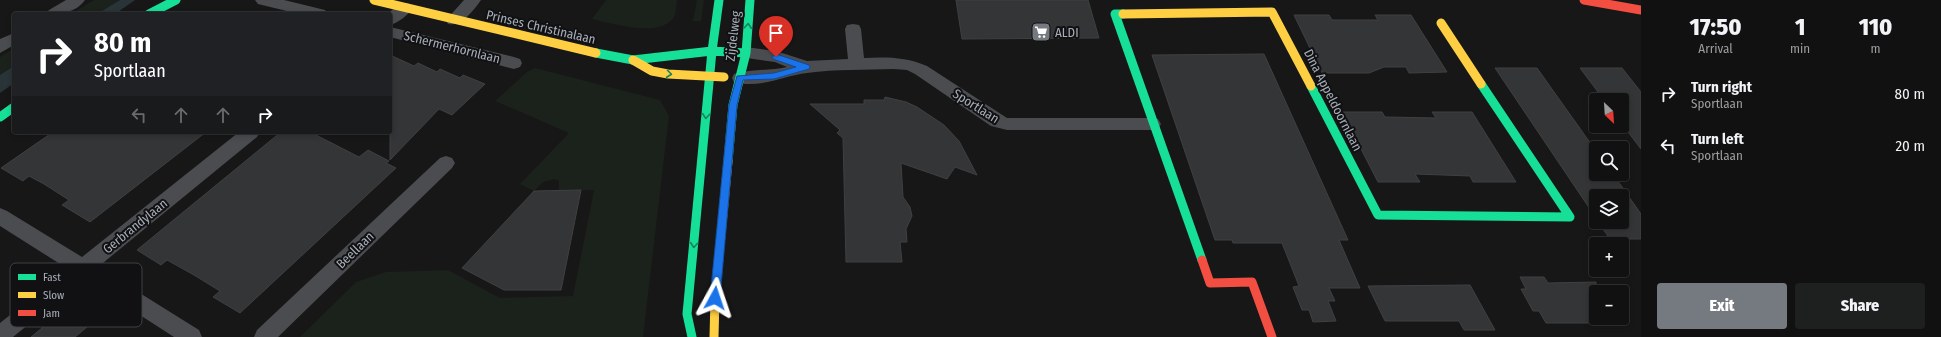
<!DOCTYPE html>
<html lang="en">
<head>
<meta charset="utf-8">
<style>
	:root { --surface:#111; --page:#1e1f1f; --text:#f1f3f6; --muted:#9c9d9f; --line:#303131; --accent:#757980 }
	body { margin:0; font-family:"Fira Sans Condensed",sans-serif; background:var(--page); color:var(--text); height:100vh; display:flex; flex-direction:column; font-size:15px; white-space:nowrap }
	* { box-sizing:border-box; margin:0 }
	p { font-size:13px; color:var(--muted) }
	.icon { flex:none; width:22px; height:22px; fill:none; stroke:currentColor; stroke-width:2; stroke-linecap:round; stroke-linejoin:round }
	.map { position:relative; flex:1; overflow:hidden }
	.drawer { display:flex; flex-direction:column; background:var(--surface); width:300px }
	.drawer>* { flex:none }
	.hud { position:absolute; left:12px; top:12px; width:380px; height:122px; border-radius:4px; box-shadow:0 2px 6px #0003,0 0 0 1px var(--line); background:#202124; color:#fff; overflow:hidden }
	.needle { width:26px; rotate:155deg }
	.fabs { position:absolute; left:1589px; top:93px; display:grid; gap:8px }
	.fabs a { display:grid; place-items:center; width:40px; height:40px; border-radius:4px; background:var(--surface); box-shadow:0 2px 6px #0003,0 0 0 1px var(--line); font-size:20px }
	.pin { position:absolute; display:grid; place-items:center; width:34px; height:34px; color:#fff; margin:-41px -17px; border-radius:50% 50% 50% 0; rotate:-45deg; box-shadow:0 0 4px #0007 }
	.pin .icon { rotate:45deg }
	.me { position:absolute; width:44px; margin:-22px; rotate:5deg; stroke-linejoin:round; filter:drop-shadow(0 0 3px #0008) }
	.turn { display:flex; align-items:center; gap:14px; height:84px; padding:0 16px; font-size:18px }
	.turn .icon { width:52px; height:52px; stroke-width:2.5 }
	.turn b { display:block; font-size:28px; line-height:34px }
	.lanes { display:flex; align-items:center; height:38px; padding:0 16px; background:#0003; justify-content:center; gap:20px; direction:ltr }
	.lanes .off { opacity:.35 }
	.eta { display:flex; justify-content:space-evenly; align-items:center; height:68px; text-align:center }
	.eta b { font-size:24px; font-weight:800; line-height:28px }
	.button { display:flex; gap:8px; margin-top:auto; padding:8px 16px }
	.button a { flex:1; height:46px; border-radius:4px; background:var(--accent); color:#fff; font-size:16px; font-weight:800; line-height:46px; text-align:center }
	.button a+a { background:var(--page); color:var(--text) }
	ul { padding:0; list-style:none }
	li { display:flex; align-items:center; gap:12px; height:52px; padding:0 16px }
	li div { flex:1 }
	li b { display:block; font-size:15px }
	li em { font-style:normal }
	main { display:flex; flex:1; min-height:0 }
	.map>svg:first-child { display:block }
	.green { fill:#1b211b }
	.water { fill:#293439 }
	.building { fill:#343537; stroke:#3f4043 }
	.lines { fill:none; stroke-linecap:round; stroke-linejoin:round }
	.street { fill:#4b4c50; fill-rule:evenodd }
	.fast { stroke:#16e098; stroke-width:9 }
	.slow { stroke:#ffcf43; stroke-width:9 }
	.jam { stroke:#f24e42; stroke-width:9 }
	.oneway { stroke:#14835c }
	.route { fill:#1a73e8; stroke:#114b97 }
	.labels { text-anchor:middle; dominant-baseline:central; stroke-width:4; stroke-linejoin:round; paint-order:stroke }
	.street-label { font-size:13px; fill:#a7aeb8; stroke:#111113 }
	.poi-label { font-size:13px; fill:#a7aeb8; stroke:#111113; text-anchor:start }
	.key { fill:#111113; stroke:#3e4045; stroke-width:1 }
	.key-label { font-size:11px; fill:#a7aeb8 }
</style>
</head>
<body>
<main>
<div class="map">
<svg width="1641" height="337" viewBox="0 0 1641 337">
	<rect width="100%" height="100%" fill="#171717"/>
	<path class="green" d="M 94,0 L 120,0 L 97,14 L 71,14 Z
		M 606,0 L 677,0 C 676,5 676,11 675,15 C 663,40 611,23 592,19 Z
		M 697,0 L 704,0 L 701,21 L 693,21 Z
		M 14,48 L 14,66 L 0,75 L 0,57 Z
		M 535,68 L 660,100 L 669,116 L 643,337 L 300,337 L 356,282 L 386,272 L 448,270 L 500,298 L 573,296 L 594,190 L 559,191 L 559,181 L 555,179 L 543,182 L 534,191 L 520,184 L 569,133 L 495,101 L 527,72 Z"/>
	<path class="water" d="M 120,0 L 135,0 L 115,14 L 97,14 Z
		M 14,66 L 14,83 L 0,93 L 0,75 Z"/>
	<path class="building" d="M 956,0 L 1088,0 L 1099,38 L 962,39 Z
		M 1294,15 L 1329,15 L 1332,20 L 1378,20 L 1375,15 L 1411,15 L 1447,72 L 1409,73 L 1406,67 L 1384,67 L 1369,73 L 1322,73 Z
		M 1264,54 L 1348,240 L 1339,240 L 1360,288 L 1329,288 L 1335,301 L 1328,301 L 1336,321 L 1313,322 L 1309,310 L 1302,310 L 1293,287 L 1299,286 L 1282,243 L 1233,243 L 1232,240 L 1215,240 L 1152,55 Z
		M 390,55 L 414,66 L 418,63 L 437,72 L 440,69 L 460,78 L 463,75 L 485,84 L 452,115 L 439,109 L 390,160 Z
		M 1495,68 L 1537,68 L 1596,151 L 1596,174 L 1613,174 L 1641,214 L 1641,239 L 1610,239 L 1598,222 L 1622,222 L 1622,196 L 1596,196 L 1596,218 Z
		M 1580,68 L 1622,68 L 1641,92 L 1641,149 L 1622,124 L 1622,100 L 1604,100 Z
		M 885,97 L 906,102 L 917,107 L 944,125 L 959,141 L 977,175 L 955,167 L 947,179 L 901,163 L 903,197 L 910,207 L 912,216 L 906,229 L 907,242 L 900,242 L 902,262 L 846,262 L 843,138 L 837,133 L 840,130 L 810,104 L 864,104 L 864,100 L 884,100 Z
		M 1342,112 L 1382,112 L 1385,117 L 1436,118 L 1432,112 L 1472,112 L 1516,182 L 1473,182 L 1470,176 L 1415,174 L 1420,182 L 1378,182 Z
		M 53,132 L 206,132 L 90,222 L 62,205 L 69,200 L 44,184 L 29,176 L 23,181 L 1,168 Z
		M 281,132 L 310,132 L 359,157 L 368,150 L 389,161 L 386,163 L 396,168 L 240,313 L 213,297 L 220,291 L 194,275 L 167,260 L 161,265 L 137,250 Z
		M 581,190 L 561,290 L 504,290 L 462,268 L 534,191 Z
		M 1520,277 L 1544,277 L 1548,283 L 1596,282 L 1596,323 L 1546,323 L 1539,311 L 1533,311 L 1521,289 L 1526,289 Z
		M 1470,285 L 1495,330 L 1464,330 L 1459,321 L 1385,321 L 1368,286 Z
		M 63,311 L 87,327 L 75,337 L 31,337 Z"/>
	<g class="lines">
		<path class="street" d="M 66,0 L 85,0 C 76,13 60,14 46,14 L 49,10 Z
			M 255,0 L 284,0 L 325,10 L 328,14 L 299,14 L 258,4 Z
			M 464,0 L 481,0 C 474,10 461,27 448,24 L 446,20 Z
			M 405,3 L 410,4 L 413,8 C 408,15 398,23 390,25 L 390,14 L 387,14 L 400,4 Z
			M 853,24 L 859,25 L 861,29 L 864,58 C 887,57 906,57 927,66 L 1007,118 L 1152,118 L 1158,119 L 1161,124 L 1158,129 L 1152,130 L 1007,130 L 991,126 L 915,74 L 907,70 L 894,69 C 865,70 836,69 807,73 C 783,76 759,89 734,82 L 732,78 L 734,74 C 751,69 769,71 787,67 L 775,62 L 740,57 L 738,53 L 740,49 L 746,47 L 776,51 L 807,61 L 848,59 L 845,29 L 847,25 Z
			M 390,27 L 514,57 L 520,59 L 522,63 L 520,67 L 514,69 L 390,37 Z
			M 14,33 L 14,45 L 0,53 L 0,39 Z
			M 239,132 L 260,132 L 257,137 L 98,267 L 199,330 L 202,337 L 174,337 L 84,279 L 13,337 L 0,337 L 0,323 L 68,269 L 0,226 L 0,208 L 7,211 L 82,257 Z
			M 446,156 L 452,158 L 455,163 L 452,168 L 278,337 L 254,337 L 257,330 L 440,158 Z"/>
		<path class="fast" d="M 149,14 L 176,0
			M 1123,14 L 1115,14 L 1202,260
			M 596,53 L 633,60 L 712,51 L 746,53
			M 1311,86 L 1378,215 L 1570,217 L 1481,84
			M 0,117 L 14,107
			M 728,161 L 733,105 L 746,53 L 750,0
			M 692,337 L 687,314 L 712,51 L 719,0"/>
		<path class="slow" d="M 374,0 L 596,53
			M 1123,14 L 1272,12 L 1311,86
			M 1441,23 L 1481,84
			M 633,60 L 652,71 L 668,74 L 724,77
			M 714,337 L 715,298 L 728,161"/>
		<path class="jam" d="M 1584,0 L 1641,10
			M 1202,260 L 1210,283 L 1252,282 L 1272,337"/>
	</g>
	<defs><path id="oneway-chevron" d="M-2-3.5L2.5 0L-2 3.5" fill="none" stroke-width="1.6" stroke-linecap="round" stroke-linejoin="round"/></defs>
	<g class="oneway">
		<use href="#oneway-chevron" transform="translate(748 26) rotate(-86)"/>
		<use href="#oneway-chevron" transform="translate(669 74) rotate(7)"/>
		<use href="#oneway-chevron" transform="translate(706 116) rotate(95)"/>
		<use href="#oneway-chevron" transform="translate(694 245) rotate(95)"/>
	</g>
	<path class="route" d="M 776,54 L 809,65 L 810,67 L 809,69 L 774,79 L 743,80 L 737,105 L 720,298 L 719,301 L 712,301 L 710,298 L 729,105 L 737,76 L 774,73 L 796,67 L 773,59 L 772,57 Z"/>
	<defs>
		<g id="supermarket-square" transform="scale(1)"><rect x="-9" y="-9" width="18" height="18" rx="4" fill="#757980" stroke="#111113"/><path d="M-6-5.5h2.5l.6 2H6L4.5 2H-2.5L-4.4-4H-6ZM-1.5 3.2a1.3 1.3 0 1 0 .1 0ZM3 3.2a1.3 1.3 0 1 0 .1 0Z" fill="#fff"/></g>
	</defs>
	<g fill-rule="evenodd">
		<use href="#supermarket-square" x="1041" y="32"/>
	</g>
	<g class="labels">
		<g class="street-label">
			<text transform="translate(541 27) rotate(13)">Prinses Christinalaan</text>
			<text transform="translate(733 36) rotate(-83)">Zijdelweg</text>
			<text transform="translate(452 47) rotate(14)">Schermerhornlaan</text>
			<text transform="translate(1333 100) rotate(63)">Dina Appeldoornlaan</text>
			<text transform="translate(976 106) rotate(32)">Sportlaan</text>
			<text transform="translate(135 226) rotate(-39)">Gerbrandylaan</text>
			<text transform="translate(355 250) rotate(-44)">Beellaan</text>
		</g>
		<g class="poi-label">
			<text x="1055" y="32">ALDI</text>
		</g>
	</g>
	<rect x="10" y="263" width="132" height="64" rx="6" class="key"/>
	<rect x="18" y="274" width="18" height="6" fill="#16e098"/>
	<rect x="18" y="292" width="18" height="6" fill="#ffcf43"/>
	<rect x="18" y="310" width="18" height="6" fill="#f24e42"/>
	<g class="key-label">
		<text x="43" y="281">Fast</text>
		<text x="43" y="299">Slow</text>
		<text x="43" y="317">Jam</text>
	</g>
</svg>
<div class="fabs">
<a><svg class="needle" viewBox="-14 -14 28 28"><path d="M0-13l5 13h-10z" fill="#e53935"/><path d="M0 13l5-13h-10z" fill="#9c9d9f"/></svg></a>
<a><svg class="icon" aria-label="search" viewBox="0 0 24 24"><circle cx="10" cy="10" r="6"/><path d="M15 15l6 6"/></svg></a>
<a><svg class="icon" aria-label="layers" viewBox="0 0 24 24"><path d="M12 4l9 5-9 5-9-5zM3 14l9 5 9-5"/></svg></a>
<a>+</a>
<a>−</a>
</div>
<div class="pin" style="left:776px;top:57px;background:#d93025"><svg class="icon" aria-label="arrive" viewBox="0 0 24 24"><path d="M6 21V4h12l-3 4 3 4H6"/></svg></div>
<svg class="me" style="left:715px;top:298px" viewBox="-20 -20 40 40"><path d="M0-17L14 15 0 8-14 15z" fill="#1a73e8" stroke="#fff" stroke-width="4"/></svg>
<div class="hud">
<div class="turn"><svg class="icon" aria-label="right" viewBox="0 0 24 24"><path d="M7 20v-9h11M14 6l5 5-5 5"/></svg><div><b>80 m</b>Sportlaan</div></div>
<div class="lanes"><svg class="icon off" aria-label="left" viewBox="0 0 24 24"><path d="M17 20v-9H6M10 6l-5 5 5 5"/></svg><svg class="icon off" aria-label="ahead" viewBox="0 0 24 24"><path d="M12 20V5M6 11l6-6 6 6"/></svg><svg class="icon off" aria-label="ahead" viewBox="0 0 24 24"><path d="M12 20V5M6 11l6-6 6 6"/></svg><svg class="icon" aria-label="right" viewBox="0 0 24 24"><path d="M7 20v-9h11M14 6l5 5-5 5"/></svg></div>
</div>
</div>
<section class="drawer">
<div class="eta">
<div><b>17:50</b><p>Arrival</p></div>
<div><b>1</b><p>min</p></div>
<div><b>110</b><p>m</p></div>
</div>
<ul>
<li><svg class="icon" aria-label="right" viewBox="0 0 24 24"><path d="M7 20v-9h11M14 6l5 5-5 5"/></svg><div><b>Turn right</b><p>Sportlaan</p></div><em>80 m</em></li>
<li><svg class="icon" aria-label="left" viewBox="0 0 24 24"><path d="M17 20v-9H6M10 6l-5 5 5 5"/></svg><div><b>Turn left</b><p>Sportlaan</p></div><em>20 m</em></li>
</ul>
<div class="button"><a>Exit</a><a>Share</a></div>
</section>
</main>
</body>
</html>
